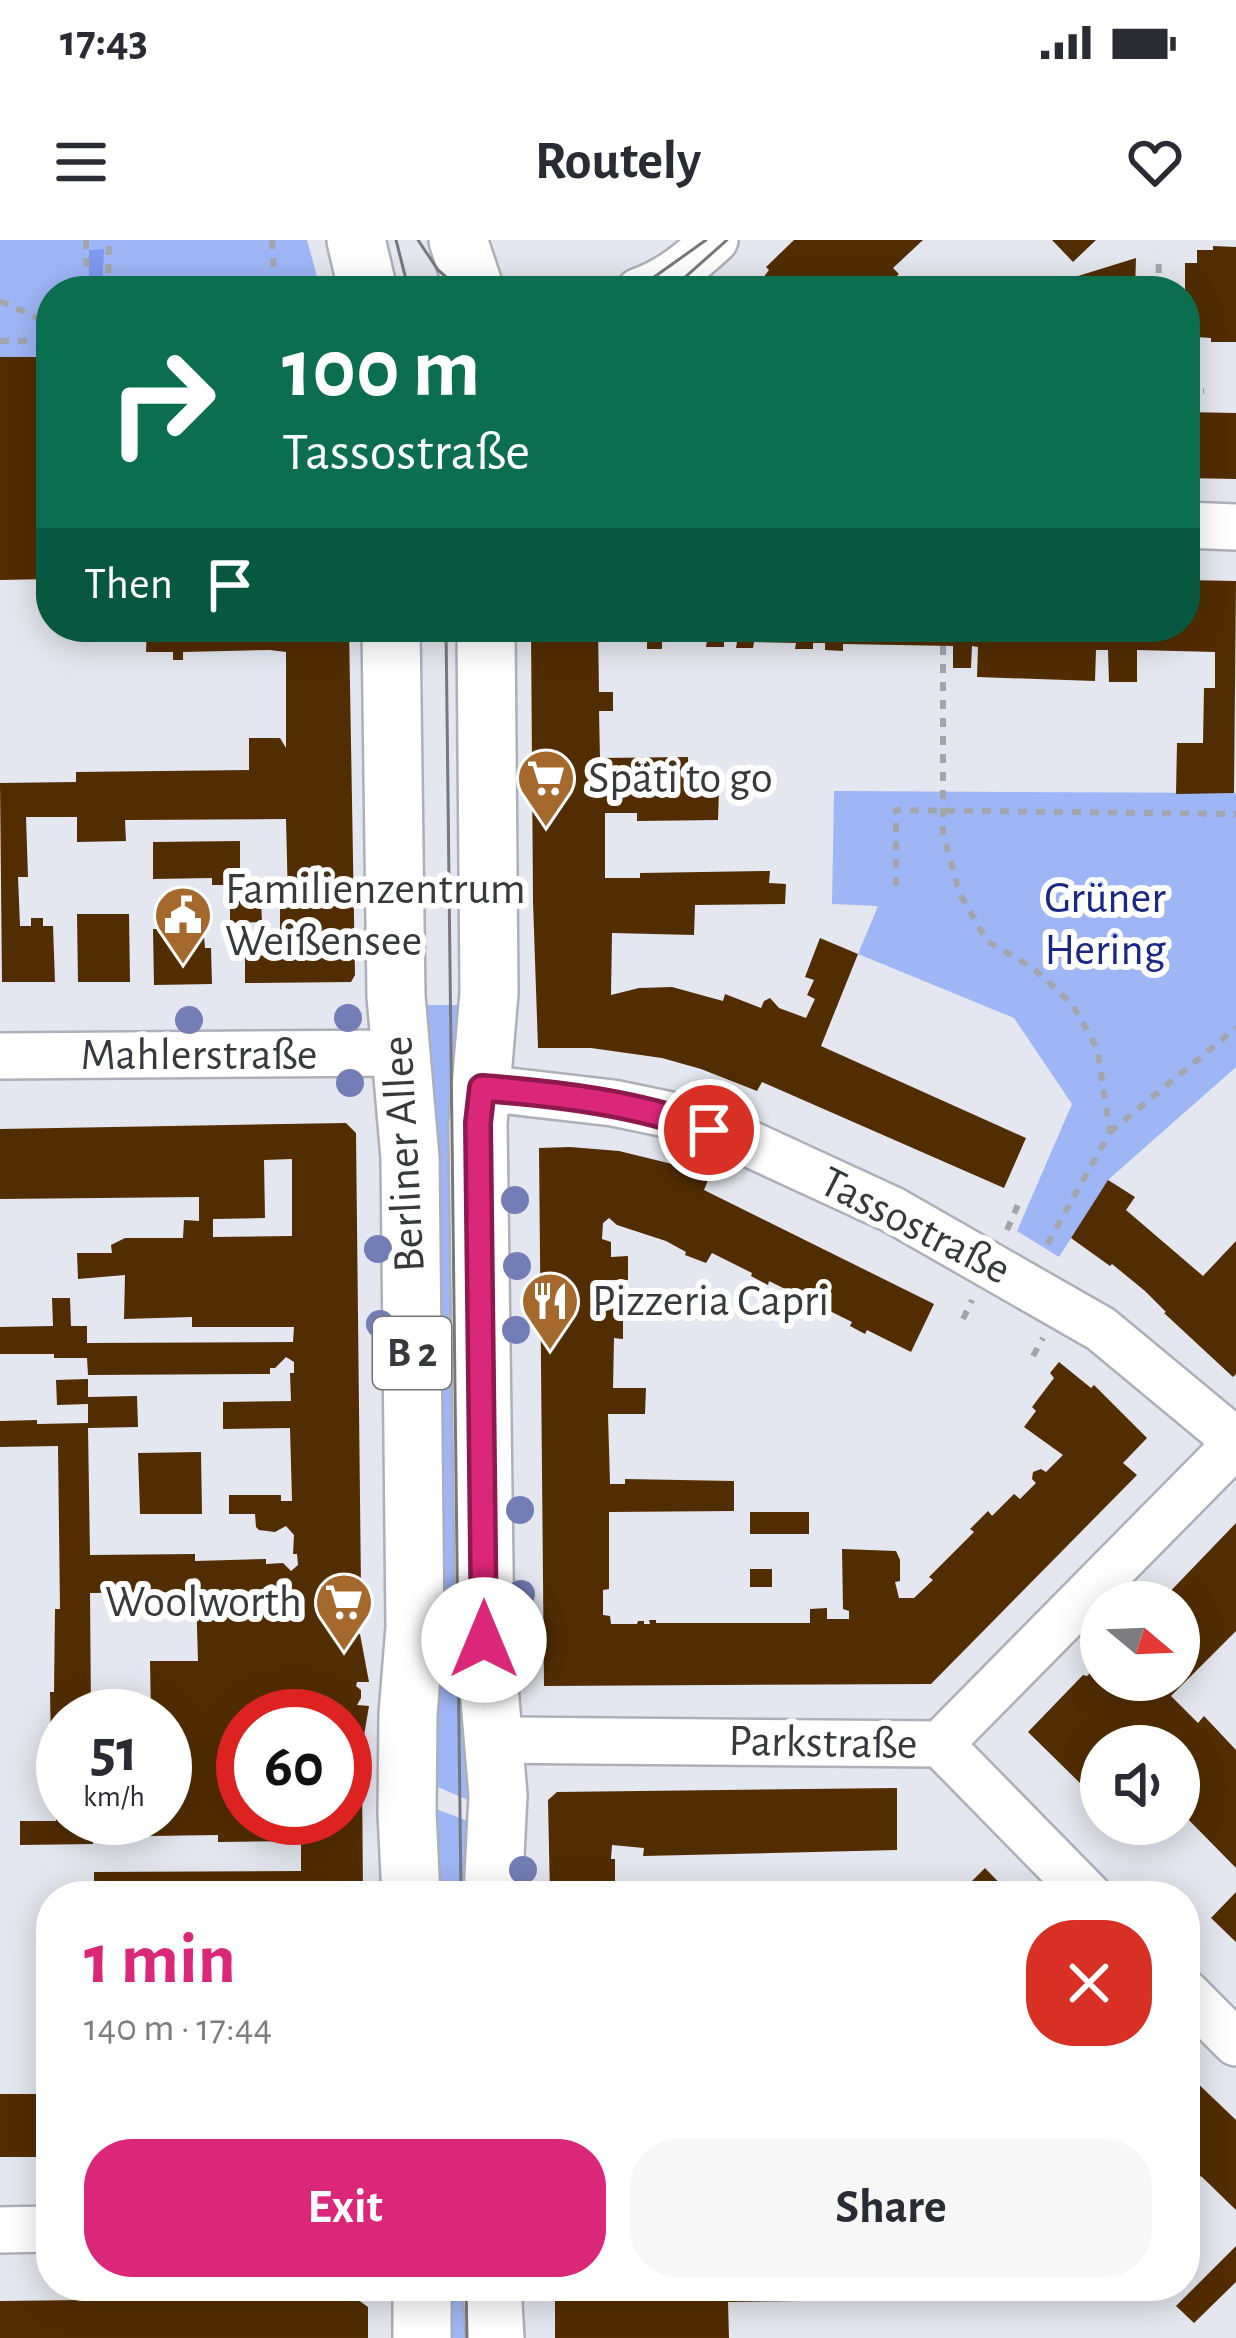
<!DOCTYPE html>
<html lang="en">
<head>
<meta charset="utf-8">
<style>
	:root { --surface:#fff; --page:#f7f7f7; --text:#2b2b33; --muted:#7c7c81; --accent:#db2777 }
	body { margin:0; font-family:"Alegreya Sans",sans-serif; background:var(--page); color:var(--text); height:100vh; display:flex; flex-direction:column; font-size:45px; white-space:nowrap }
	* { box-sizing:border-box; margin:0 }
	p { font-size:39px; color:var(--muted) }
	.icon { flex:none; width:66px; height:66px; fill:none; stroke:currentColor; stroke-width:2; stroke-linecap:round; stroke-linejoin:round }
	.map { position:relative; flex:1; overflow:hidden }
	.details { position:absolute; left:36px; top:1641px; width:1164px; height:420px; display:flex; flex-direction:column; background:var(--surface); border-radius:48px; box-shadow:0 6px 30px #0003 }
	.details>* { flex:none }
	.banner { position:absolute; left:36px; top:36px; width:1164px; height:366px; border-radius:48px; box-shadow:0 6px 30px #0003; background:#0b6e4f; color:#fff; overflow:hidden }
	.needle { width:78px; rotate:109deg }
	.fabs { position:absolute; left:1080px; top:1341px; display:grid; gap:24px }
	.fabs a { display:grid; place-items:center; width:120px; height:120px; border-radius:50%; background:var(--surface); box-shadow:0 6px 30px #0003; font-size:60px }
	.speed { position:absolute; left:36px; top:1449px; display:flex; gap:24px; font-size:60px; font-weight:700; text-align:center }
	.speed>* { display:grid; place-content:center; width:156px; height:156px; border-radius:50%; background:var(--surface); box-shadow:0 6px 30px #0003; line-height:1 }
	.speed small { font-size:30px; font-weight:400 }
	.speed .limit { border:18px solid #d22; background:#fff; color:#111 }
	.pin { position:absolute; display:grid; place-items:center; width:102px; height:102px; color:#fff; margin:-51px; border:6px solid #fff; border-radius:50%; box-shadow:0 3px 12px #0007 }
	.me { position:absolute; width:132px; margin:-66px; rotate:0deg; stroke-linejoin:round; filter:drop-shadow(0 0 9px #0008) }
	.turn { display:flex; align-items:center; gap:42px; height:252px; padding:0 48px; font-size:54px }
	.turn .icon { width:156px; height:156px; stroke-width:2.5 }
	.turn b { display:block; font-size:84px; line-height:102px }
	.then { display:flex; align-items:center; height:114px; padding:0 48px; background:#0003; gap:24px; font-size:45px }
	.round { display:grid; place-items:center; flex:none; width:126px; height:126px; border-radius:48px; background:var(--page) }
	.summary { display:flex; align-items:center; justify-content:space-between; height:204px; padding:0 48px }
	h1 { font-size:72px; font-weight:700; line-height:90px; color:var(--accent) }
	.cta { display:flex; gap:24px; margin-top:auto; padding:24px 48px }
	.cta a { flex:1; height:138px; border-radius:48px; background:var(--accent); color:#fff; font-size:48px; font-weight:700; line-height:138px; text-align:center }
	.cta a+a { background:var(--page); color:var(--text) }
	.status { display:flex; justify-content:space-between; align-items:center; height:84px; padding:0 60px; background:var(--surface); direction:ltr }
	.status svg { height:33px; fill:currentColor }
	header { display:flex; justify-content:space-between; align-items:center; height:156px; padding:0 48px; background:var(--surface); font-size:54px; font-weight:700 }
	.map>svg:first-child { display:block }
	.green { fill:#9fb6f6 }
	.water { fill:#7e9aee }
	.building { fill:#532d02; fill-rule:evenodd }
	.lines { fill:none; stroke-linecap:round; stroke-linejoin:round }
	.minor-casing { stroke:#adb0b8; stroke-width:50 }
	.major-casing { stroke:#adb0b8; stroke-width:62 }
	.path { stroke:#a3a5ab; stroke-width:6; stroke-dasharray:9 9; stroke-linecap:butt }
	.minor { stroke:#fff; stroke-width:45 }
	.major { stroke:#fff; stroke-width:57 }
	.tram { stroke:#77787d; stroke-width:3 }
	.tree { fill:#747eb6 }
	.route-casing { stroke:#8e194d; stroke-width:30 }
	.route { stroke:#db2777; stroke-width:21 }
	.labels { text-anchor:middle; dominant-baseline:central; stroke-width:12; stroke-linejoin:round; paint-order:stroke }
	.shield { fill:#fff; stroke:#747476; stroke-width:3 }
	.shield-label { font-size:42px; font-weight:bold; fill:#38393c }
	.poi-label { font-size:45px; fill:#38393c; stroke:#fff; text-anchor:start }
	.park-label { font-size:45px; fill:#192887; stroke:#fff }
	.street-label { font-size:45px; fill:#38393c; stroke:#fff }
</style>
</head>
<body>
<div class="status"><b>17:43</b><svg viewBox="0 0 49 12"><path d="M0 12V9h3v3zM5 12V6h3v6zM10 12V3h3v9zM15 12V0h3v12zM26 1h20v11H26zM47 4h2v5h-2z"/></svg></div>
<header><svg class="icon" aria-label="menu" viewBox="0 0 24 24"><path d="M4 6h16M4 12h16M4 18h16"/></svg>Routely<svg class="icon" aria-label="heart" viewBox="0 0 24 24"><path d="M12 20l-8-8c-3-5 5-10 8-4 3-6 11-1 8 4z"/></svg></header>
<div class="map">
<svg width="1236" height="2098" viewBox="0 0 1236 2098">
	<rect width="100%" height="100%" fill="#e4e7ef"/>
	<path class="green" d="M 0,0 L 307,0 L 321,51 L 51,51 L 51,117 L 0,117 Z
		M 834,551 L 1236,553 L 1236,827 L 1108,940 L 1059,1017 L 1017,991 L 1072,864 L 1014,778 L 858,714 L 878,666 L 832,664 Z
		M 413,765 L 473,765 L 470,1561 L 422,1540 Z
		M 434,1568 L 483,1587 L 477,1656 L 430,1656 Z
		M 440,2046 L 476,2046 L 478,2098 L 439,2098 Z"/>
	<path class="water" d="M 104,9 L 102,51 L 89,51 L 89,10 Z"/>
	<path class="building" d="M 794,0 L 923,0 L 893,28 L 899,34 L 880,51 L 873,47 L 870,51 L 732,51 L 735,46 L 741,43 L 747,45 L 751,41 L 757,46 L 769,30 L 766,27 Z
		M 1052,0 L 1096,0 L 1073,22 Z
		M 1213,6 L 1236,7 L 1236,102 L 1211,102 L 1211,98 L 1196,97 L 1196,84 L 1185,84 L 1185,23 L 1197,23 L 1197,10 L 1213,10 Z
		M 1136,18 L 1135,51 L 1033,51 L 1033,50 Z
		M 0,117 L 51,117 L 51,339 L 0,340 Z
		M 1185,172 L 1236,173 L 1236,239 L 1185,238 Z
		M 1185,340 L 1236,341 L 1234,553 L 1176,554 L 1177,503 L 1203,503 L 1204,448 L 1215,448 L 1215,412 L 1137,410 L 1137,442 L 1109,442 L 1108,410 L 1096,410 L 1095,441 L 977,437 L 978,407 L 972,406 L 971,428 L 953,428 L 953,406 L 843,404 L 843,411 L 825,410 L 825,403 L 813,403 L 813,409 L 795,409 L 796,403 L 754,402 L 753,408 L 736,408 L 737,402 L 724,402 L 724,407 L 706,407 L 707,400 L 662,400 L 662,409 L 647,409 L 647,400 L 623,399 L 623,394 L 606,395 L 606,387 L 1185,387 Z
		M 147,387 L 349,387 L 355,735 L 351,742 L 245,743 L 245,716 L 280,715 L 280,660 L 288,660 L 286,579 L 125,580 L 126,601 L 77,602 L 77,577 L 26,577 L 28,637 L 18,637 L 20,686 L 31,686 L 31,678 L 43,678 L 43,686 L 53,686 L 55,742 L 2,742 L 0,543 L 76,542 L 76,532 L 249,530 L 249,498 L 280,498 L 286,508 L 286,412 L 270,410 L 183,412 L 183,420 L 173,420 L 173,412 L 146,412 Z
		M 531,387 L 598,387 L 599,452 L 613,452 L 613,471 L 599,471 L 600,518 L 688,517 L 688,549 L 719,550 L 718,580 L 637,581 L 637,573 L 605,573 L 605,638 L 640,638 L 640,633 L 770,631 L 769,643 L 786,644 L 785,664 L 695,665 L 694,695 L 612,693 L 611,755 L 639,748 L 672,747 L 723,761 L 725,754 L 761,768 L 764,761 L 770,758 L 779,768 L 806,778 L 815,759 L 807,755 L 814,740 L 805,737 L 820,698 L 858,714 L 821,806 L 1026,898 L 1004,948 L 762,842 L 757,851 L 701,829 L 662,818 L 591,808 L 538,808 L 533,661 Z
		M 240,601 L 240,645 L 212,645 L 212,638 L 153,639 L 153,602 Z
		M 230,661 L 261,661 L 262,682 L 230,683 Z
		M 77,674 L 129,674 L 130,742 L 78,742 Z
		M 194,684 L 203,684 L 205,708 L 211,708 L 212,744 L 154,745 L 153,689 L 195,689 Z
		M 346,883 L 356,893 L 361,1351 L 361,1377 L 356,1377 L 357,1394 L 360,1394 L 369,1442 L 357,1442 L 356,1446 L 361,1450 L 361,1458 L 357,1465 L 369,1466 L 358,1531 L 362,1532 L 363,1656 L 94,1656 L 94,1632 L 301,1631 L 301,1601 L 218,1602 L 218,1595 L 149,1596 L 149,1578 L 165,1578 L 165,1476 L 151,1476 L 150,1421 L 198,1421 L 196,1352 L 90,1353 L 91,1476 L 63,1476 L 63,1578 L 92,1578 L 93,1604 L 20,1605 L 20,1581 L 56,1581 L 55,1510 L 51,1510 L 50,1452 L 54,1452 L 55,1369 L 60,1369 L 58,1206 L 0,1207 L 0,1181 L 37,1180 L 37,1184 L 88,1183 L 88,1164 L 57,1165 L 56,1140 L 88,1139 L 88,1157 L 137,1156 L 138,1187 L 88,1188 L 90,1315 L 195,1314 L 195,1321 L 266,1319 L 266,1324 L 283,1323 L 291,1331 L 298,1325 L 297,1314 L 293,1314 L 294,1295 L 286,1286 L 275,1292 L 259,1290 L 256,1287 L 255,1274 L 229,1274 L 229,1255 L 281,1255 L 281,1261 L 292,1261 L 290,1188 L 223,1189 L 223,1162 L 291,1161 L 290,1133 L 294,1133 L 294,1122 L 286,1117 L 275,1128 L 270,1128 L 270,1134 L 88,1135 L 87,1118 L 54,1118 L 54,1114 L 0,1114 L 0,1087 L 53,1086 L 52,1058 L 70,1058 L 71,1086 L 87,1086 L 87,1103 L 293,1102 L 294,1087 L 192,1087 L 192,1077 L 124,1079 L 125,1035 L 78,1039 L 77,1013 L 112,1013 L 111,1005 L 125,998 L 183,998 L 184,980 L 199,981 L 199,957 L 0,959 L 0,889 ZM 292,919 L 292,996 L 213,997 L 213,979 L 265,978 L 264,920 ZM 243,1476 L 345,1476 L 345,1578 L 243,1578 Z
		M 570,907 L 619,911 L 672,924 L 708,940 L 704,950 L 934,1064 L 911,1112 L 867,1090 L 865,1094 L 850,1086 L 852,1082 L 769,1041 L 768,1045 L 751,1036 L 752,1033 L 712,1013 L 706,1023 L 685,1015 L 686,1012 L 666,1001 L 617,985 L 609,978 L 603,983 L 602,999 L 611,1002 L 611,1017 L 628,1016 L 628,1040 L 608,1040 L 608,1048 L 641,1049 L 641,1073 L 623,1073 L 623,1099 L 614,1098 L 613,1148 L 646,1148 L 645,1174 L 608,1174 L 610,1244 L 625,1244 L 625,1239 L 734,1241 L 734,1271 L 609,1272 L 609,1349 L 603,1350 L 603,1375 L 610,1376 L 611,1384 L 637,1384 L 638,1381 L 644,1381 L 644,1384 L 650,1384 L 649,1380 L 656,1380 L 656,1383 L 810,1383 L 810,1369 L 827,1368 L 827,1379 L 849,1379 L 849,1371 L 843,1369 L 842,1309 L 896,1311 L 900,1320 L 900,1341 L 895,1342 L 899,1358 L 914,1358 L 933,1340 L 929,1337 L 974,1292 L 970,1289 L 988,1271 L 992,1276 L 1014,1254 L 1020,1259 L 1036,1243 L 1032,1239 L 1033,1232 L 1041,1229 L 1046,1232 L 1063,1215 L 1024,1187 L 1036,1171 L 1032,1167 L 1054,1138 L 1050,1133 L 1059,1122 L 1091,1148 L 1094,1145 L 1147,1198 L 1123,1223 L 1137,1235 L 931,1444 L 544,1446 L 539,908 Z
		M 1108,940 L 1135,957 L 1126,970 L 1203,1036 L 1236,1001 L 1236,1134 L 1233,1137 L 1164,1073 L 1166,1072 L 1145,1051 L 1112,1024 L 1110,1026 L 1071,998 Z
		M 201,1212 L 202,1274 L 140,1274 L 138,1213 Z
		M 750,1272 L 809,1272 L 809,1294 L 750,1294 Z
		M 1236,1283 L 1236,1391 L 1171,1456 L 1198,1483 L 1204,1476 L 1236,1510 L 1236,1628 L 1179,1570 L 1179,1506 L 1101,1506 L 1101,1526 L 1082,1545 L 1028,1492 L 1083,1435 L 1087,1436 L 1101,1422 L 1101,1440 L 1179,1440 L 1179,1362 L 1160,1362 Z
		M 750,1329 L 772,1329 L 772,1347 L 750,1347 Z
		M 897,1548 L 897,1610 L 643,1616 L 644,1608 L 612,1605 L 611,1619 L 615,1619 L 615,1644 L 785,1642 L 802,1656 L 550,1656 L 548,1560 L 557,1552 Z
		M 985,1628 L 1012,1656 L 957,1656 Z
		M 1236,1652 L 1236,1702 L 1211,1678 Z
		M 47,1666 L 51,1666 L 51,1743 L 46,1743 Z
		M 1190,1836 L 1236,1880 L 1236,1970 L 1201,1936 L 1185,1951 L 1185,1933 L 1192,1926 L 1185,1919 L 1185,1842 Z
		M 0,1854 L 51,1854 L 51,1917 L 0,1917 Z
		M 1236,2006 L 1236,2042 L 1194,2083 L 1176,2066 Z
		M 555,2046 L 801,2046 L 802,2061 L 728,2062 L 729,2098 L 555,2098 Z
		M 1061,2046 L 1088,2046 L 1075,2060 Z
		M 354,2057 L 368,2067 L 368,2098 L 0,2098 L 0,2061 Z"/>
	<g class="lines">
		<g class="minor-casing">
			<path id="minor" d="M 639,51 C 669,41 692,21 715,0
				M 1185,285 L 1236,287
				M 0,816 L 399,813
				M 482,848 L 613,863 L 666,874 L 752,905 L 893,970 L 1101,1089 L 1236,1201
				M 494,1500 L 940,1504 L 1089,1656
				M 940,1504 L 1236,1204
				M 1185,1752 L 1236,1803
				M 0,1990 L 51,1989"/>
		</g>
		<g class="major-casing">
			<path id="major" d="M 356,0 L 368,51
				M 458,0 L 475,51
				M 391,387 L 396,756 L 410,918 L 415,1387 L 408,1474 L 407,1573 L 411,1656
				M 486,387 L 489,753 L 478,883 L 485,1400 L 498,1555 L 493,1656
				M 492,2046 L 495,2098
				M 422,2098 L 422,2046"/>
		</g>
		<path class="path" d="M 86,0 L 87,51
			M 272,0 L 275,51
			M 108,51 L 109,0
			M 1158,51 L 1159,17
			M 0,61 L 51,84
			M 0,101 L 51,101
			M 1185,152 L 1204,151
			M 943,406 L 943,593 L 959,652 L 987,701 L 1033,728 L 1072,764 L 1097,808 L 1110,892 L 1043,1012
			M 896,646 L 896,570 L 1236,574
			M 1110,892 L 1236,788
			M 1007,990 L 1020,960
			M 963,1079 L 972,1060
			M 1033,1116 L 1043,1098"/>
		<use href="#minor" class="minor"/>
		<use href="#major" class="major"/>
		<path class="tram" d="M 396,0 L 409,51
			M 418,0 L 438,30 L 462,51
			M 624,51 L 643,45 L 706,0
			M 665,51 L 674,47 L 727,0
			M 446,387 L 461,1656
			M 466,2046 L 467,2098"/>
	</g>
	<g class="tree">
		<circle cx="348" cy="778" r="14"/>
		<circle cx="189" cy="780" r="14"/>
		<circle cx="350" cy="843" r="14"/>
		<circle cx="515" cy="960" r="14"/>
		<circle cx="378" cy="1009" r="14"/>
		<circle cx="517" cy="1026" r="14"/>
		<circle cx="380" cy="1084" r="14"/>
		<circle cx="516" cy="1090" r="14"/>
		<circle cx="520" cy="1270" r="14"/>
		<circle cx="521" cy="1354" r="14"/>
		<circle cx="521" cy="1417" r="14"/>
		<circle cx="523" cy="1630" r="14"/>
	</g>
	<g class="lines">
		<g class="route-casing">
			<path id="route" d="M 484,1400 L 478,883 L 482,848 C 559,854 636,863 709,890"/>
		</g>
		<use href="#route" class="route"/>
	</g>
	<defs>
		<g id="supermarket-pin" transform="scale(3)"><path d="M0 17L-7.5 6A9.5 9.5 0 1 1 7.5 6Z" fill="#a6692d" stroke="#fff"/><path d="M-6-5.5h2.5l.6 2H6L4.5 2H-2.5L-4.4-4H-6ZM-1.5 3.2a1.3 1.3 0 1 0 .1 0ZM3 3.2a1.3 1.3 0 1 0 .1 0Z" fill="#fff"/></g>
		<g id="civic-pin" transform="scale(3)"><path d="M0 17L-7.5 6A9.5 9.5 0 1 1 7.5 6Z" fill="#a6692d" stroke="#fff"/><path d="M-.6-6.5H3V-4.5H.6V-3L4-1V1h2V6H-6V1h2V-1L-.6-3ZM-1.2 2.5V6h2.4V2.5Z" fill="#fff"/></g>
		<g id="restaurant-pin" transform="scale(3)"><path d="M0 17L-7.5 6A9.5 9.5 0 1 1 7.5 6Z" fill="#a6692d" stroke="#fff"/><path d="M-5-6h1v4h1v-4h1v4h1v-4h1v5L-1.5 .5V6h-2V.5L-5-1ZM5-6V6H3V1.5H1.5Q1.5-4 5-6Z" fill="#fff"/></g>
	</defs>
	<g fill-rule="evenodd">
		<use href="#supermarket-pin" x="546" y="538"/>
		<use href="#civic-pin" x="183" y="675"/>
		<use href="#restaurant-pin" x="550" y="1061"/>
		<use href="#supermarket-pin" x="344" y="1362"/>
	</g>
	<g class="labels">
		<rect class="shield" x="373" y="1077" width="78" height="72" rx="9"/>
		<g class="shield-label">
			<text x="412" y="1113">B 2</text>
		</g>
		<g class="poi-label">
			<text x="588" y="538">Späti to go</text>
			<text x="225" y="649">Familienzentrum<tspan x="225" dy="52">Weißensee</tspan></text>
			<text x="592" y="1061">Pizzeria Capri</text>
			<text x="302" y="1362" text-anchor="end">Woolworth</text>
		</g>
		<g class="park-label">
			<text x="1105" y="658">Grüner<tspan x="1105" dy="52">Hering</tspan></text>
		</g>
		<g class="street-label">
			<text x="199" y="815">Mahlerstraße</text>
			<text transform="translate(404 914) rotate(-93)">Berliner Allee</text>
			<text transform="translate(915 986) rotate(27)">Tassostraße</text>
			<text transform="translate(823 1503) rotate(1)">Parkstraße</text>
		</g>
	</g>
</svg>
<div class="fabs">
<a><svg class="needle" viewBox="-14 -14 28 28"><path d="M0-13l5 13h-10z" fill="#e53935"/><path d="M0 13l5-13h-10z" fill="#7c7c81"/></svg></a>
<a><svg class="icon" aria-label="sound" viewBox="0 0 24 24"><path d="M4 9h4l5-4v14l-5-4H4zM17 9q2 3 0 6"/></svg></a>
</div>
<div class="speed"><div>51<small>km/h</small></div><div class="limit">60</div></div>
<div class="pin" style="left:709px;top:890px;background:#d93025"><svg class="icon" aria-label="arrive" viewBox="0 0 24 24"><path d="M6 21V4h12l-3 4 3 4H6"/></svg></div>
<svg class="me" style="left:484px;top:1400px" viewBox="-20 -20 40 40"><circle r="19" fill="#fff"/><path d="M0-13L10 11 0 6-10 11z" fill="#db2777"/></svg>
<div class="banner">
<div class="turn"><svg class="icon" aria-label="right" viewBox="0 0 24 24"><path d="M7 20v-9h11M14 6l5 5-5 5"/></svg><div><b>100 m</b>Tassostraße</div></div>
<div class="then">Then<svg class="icon" aria-label="arrive" viewBox="0 0 24 24"><path d="M6 21V4h12l-3 4 3 4H6"/></svg></div>
</div>
<section class="details">
<div class="summary"><div><h1>1 min</h1><p>140 m · 17:44</p></div><a class="round" style="background:#d93025;color:#fff"><svg class="icon" aria-label="close" viewBox="0 0 24 24"><path d="M6 6l12 12M18 6L6 18"/></svg></a></div>
<div class="cta"><a>Exit</a><a>Share</a></div>
</section>
</div>
</body>
</html>
